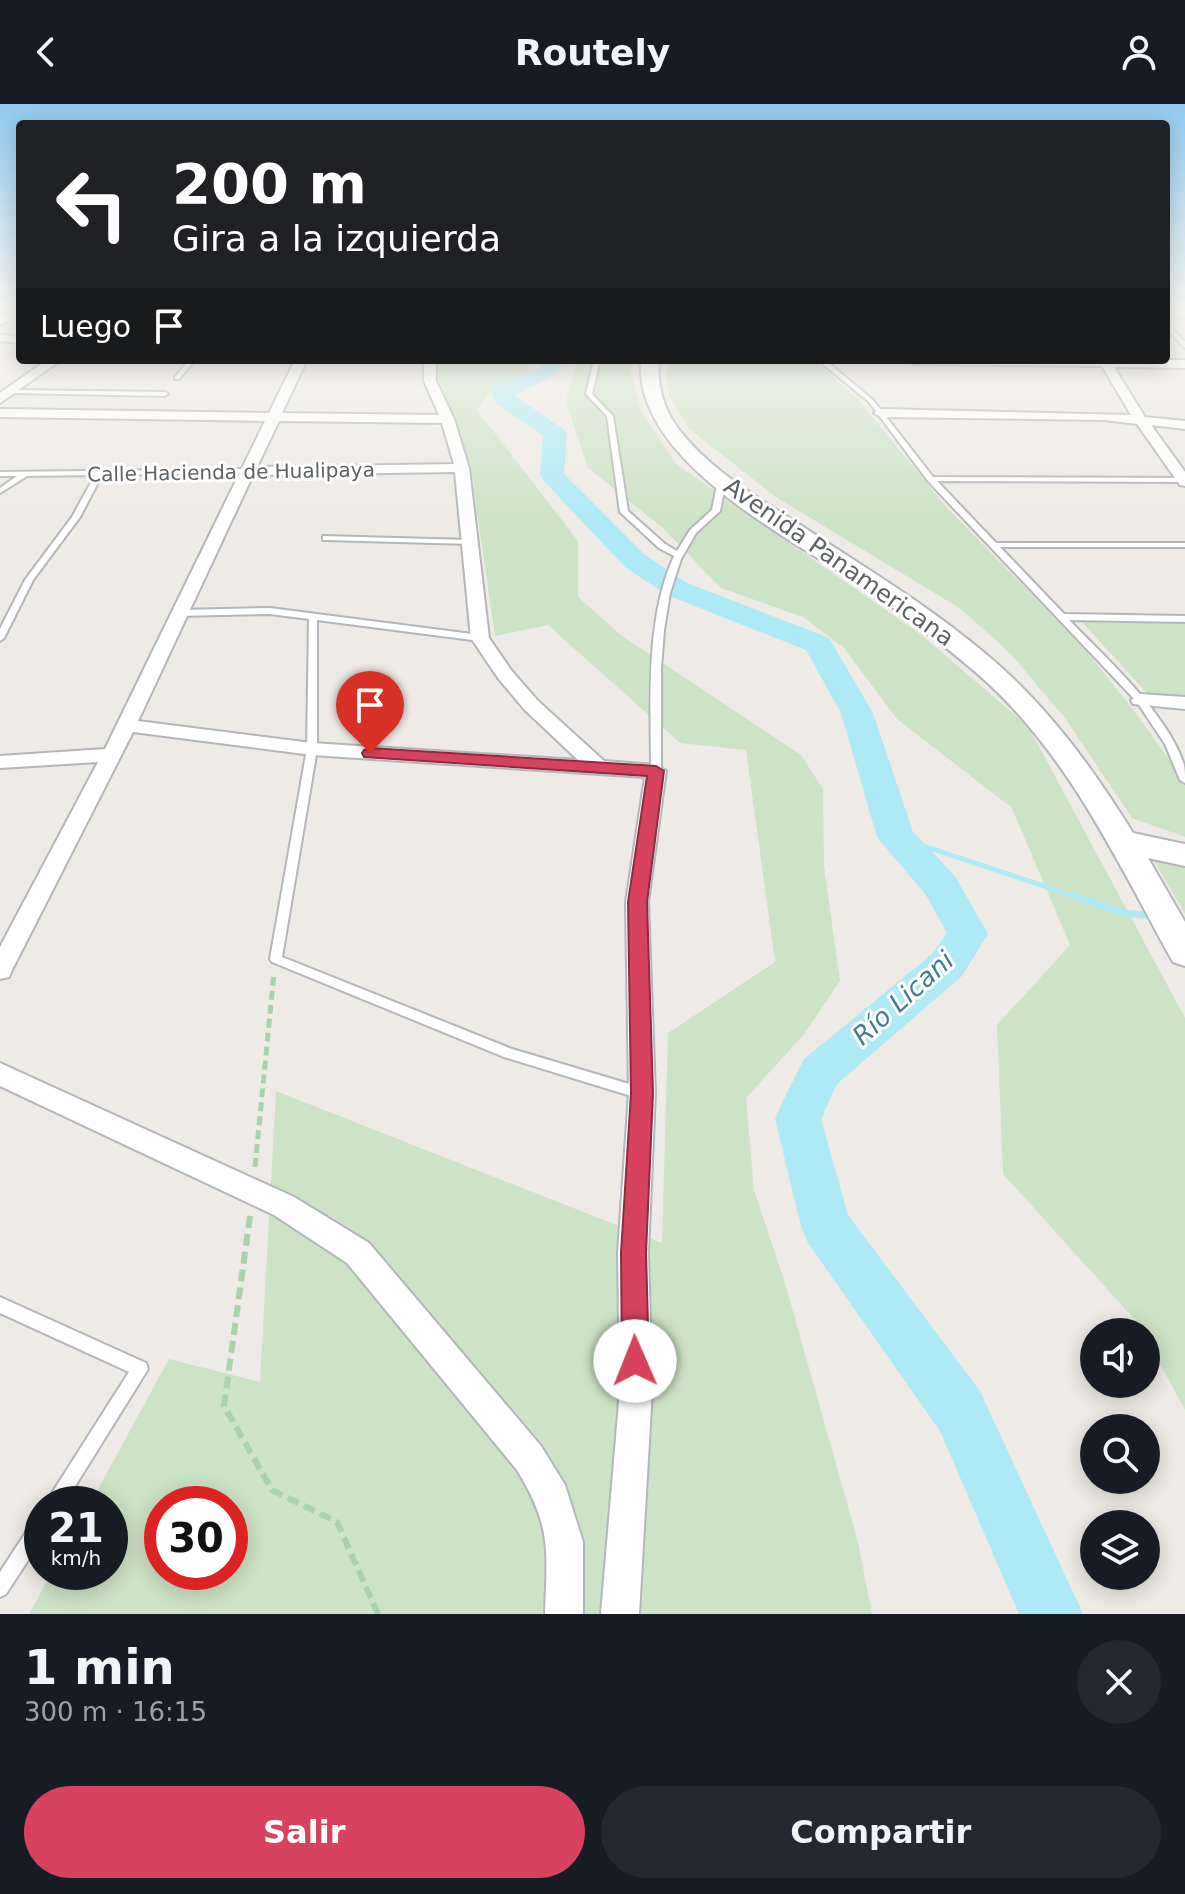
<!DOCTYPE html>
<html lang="es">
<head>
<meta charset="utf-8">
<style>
	:root { --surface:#171b24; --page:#242831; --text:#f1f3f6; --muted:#9ea1a6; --accent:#d7435f }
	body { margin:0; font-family:"DejaVu Sans",sans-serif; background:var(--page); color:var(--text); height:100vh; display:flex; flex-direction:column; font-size:30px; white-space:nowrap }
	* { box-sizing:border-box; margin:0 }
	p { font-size:26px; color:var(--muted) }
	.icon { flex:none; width:44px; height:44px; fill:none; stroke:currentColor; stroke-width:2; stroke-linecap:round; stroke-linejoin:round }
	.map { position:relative; height:1510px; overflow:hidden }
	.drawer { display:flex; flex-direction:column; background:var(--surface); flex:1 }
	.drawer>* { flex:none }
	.banner { position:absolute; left:16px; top:16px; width:1154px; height:244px; border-radius:8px; box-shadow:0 4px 20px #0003; background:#202124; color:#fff; overflow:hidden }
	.buttons { position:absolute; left:1080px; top:1214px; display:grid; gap:16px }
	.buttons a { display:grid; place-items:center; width:80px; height:80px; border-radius:50%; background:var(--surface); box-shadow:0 4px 20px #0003; font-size:40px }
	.speed { position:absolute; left:24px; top:1382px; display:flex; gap:16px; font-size:40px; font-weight:700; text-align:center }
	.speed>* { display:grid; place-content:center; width:104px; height:104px; border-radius:50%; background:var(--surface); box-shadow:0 4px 20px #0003; line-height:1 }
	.speed small { font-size:20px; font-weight:400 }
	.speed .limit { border:12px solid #d22; background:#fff; color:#111 }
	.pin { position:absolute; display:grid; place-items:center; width:68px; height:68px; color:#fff; margin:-82px -34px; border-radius:50% 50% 50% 0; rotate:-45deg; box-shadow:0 0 8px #0007 }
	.pin .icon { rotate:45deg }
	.me { position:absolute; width:88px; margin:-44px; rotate:359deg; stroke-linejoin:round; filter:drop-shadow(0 0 6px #0008) }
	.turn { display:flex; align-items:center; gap:28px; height:168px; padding:0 24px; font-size:36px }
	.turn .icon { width:104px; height:104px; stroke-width:2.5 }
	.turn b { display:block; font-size:56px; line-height:68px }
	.then { display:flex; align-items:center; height:76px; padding:0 24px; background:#0003; gap:16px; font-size:30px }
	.round { display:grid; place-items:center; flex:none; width:84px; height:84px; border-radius:42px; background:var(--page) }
	.summary { display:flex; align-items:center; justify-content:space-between; height:136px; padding:0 24px }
	h1 { font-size:48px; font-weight:700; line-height:60px }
	.cta { display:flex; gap:16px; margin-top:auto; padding:16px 24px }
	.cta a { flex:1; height:92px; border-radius:48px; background:var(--accent); color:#fff; font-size:32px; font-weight:700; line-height:92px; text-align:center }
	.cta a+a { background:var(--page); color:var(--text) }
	header { display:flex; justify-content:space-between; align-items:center; height:104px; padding:0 24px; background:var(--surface); font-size:36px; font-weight:700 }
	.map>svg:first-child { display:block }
	.green { fill:#cde3c5; fill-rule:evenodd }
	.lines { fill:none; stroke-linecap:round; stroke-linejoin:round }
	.stream-far1 { stroke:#adeaf6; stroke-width:5 }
	.stream { stroke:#adeaf6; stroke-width:7 }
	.river { fill:#adeaf6; fill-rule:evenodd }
	.lane-casing { stroke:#b3b7b9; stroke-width:4 }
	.street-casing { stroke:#b3b7b9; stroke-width:4 }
	.secondary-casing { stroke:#b2b6b9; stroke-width:4 }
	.path-far1 { stroke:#aad3a9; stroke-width:5; stroke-dasharray:9 5; stroke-linecap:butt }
	.path { stroke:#aad3a9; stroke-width:6; stroke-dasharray:12 6; stroke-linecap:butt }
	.lane { fill:#fff; fill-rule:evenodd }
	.street { fill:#fff; fill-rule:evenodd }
	.secondary { fill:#fff; fill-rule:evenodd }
	.route { fill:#d7435f; stroke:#8c2c3e; stroke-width:2 }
	.labels { text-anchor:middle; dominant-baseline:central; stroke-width:6; stroke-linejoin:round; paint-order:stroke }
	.far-street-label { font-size:20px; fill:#5d6264; stroke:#fff }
	.street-label { font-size:24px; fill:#5d6264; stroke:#fff }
	.water-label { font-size:26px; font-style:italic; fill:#427c8e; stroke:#fff }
</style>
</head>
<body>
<header><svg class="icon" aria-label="back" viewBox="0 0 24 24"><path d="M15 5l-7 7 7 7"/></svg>Routely<svg class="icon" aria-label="person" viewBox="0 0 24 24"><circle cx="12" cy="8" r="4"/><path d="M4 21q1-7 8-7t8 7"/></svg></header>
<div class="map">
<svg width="1185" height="1510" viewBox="0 0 1185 1510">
	<rect width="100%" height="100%" fill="#eeeae5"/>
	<path class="green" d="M 437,256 L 529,256 L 530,266 L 523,274 L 490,288 L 477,306 L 578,437 L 578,493 L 622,532 L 801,651 L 823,685 L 824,762 L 840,877 L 804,930 L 746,994 L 754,1086 L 785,1179 L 858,1438 L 872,1510 L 29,1510 L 52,1468 L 110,1468 L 110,1400 L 90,1400 L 169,1255 L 260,1278 L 276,987 L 662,1139 L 668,929 L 775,858 L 746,646 L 680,639 L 548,521 L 495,532 L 470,359 L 439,277 ZM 162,1400 L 230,1400 L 230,1468 L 162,1468 Z
		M 577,256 L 633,256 L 630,265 L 641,306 L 675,359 L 920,530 L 1028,622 L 1185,914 L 1185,1306 L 1146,1234 L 1146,1228 L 1003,1070 L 997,921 L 1070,841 L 1012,704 L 897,615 L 844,544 L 803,513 L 721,484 L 663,424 L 588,364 L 566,298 Z
		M 670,256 L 813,256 L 856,293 L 947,404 L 1083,543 L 1134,607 L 1185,677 L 1185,733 L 1132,714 L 1065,614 L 1011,550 L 961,505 L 776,393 L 688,324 L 670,293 L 666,273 Z
		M 1081,517 L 1185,520 L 1185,592 L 1148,590 Z
		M 1153,755 L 1185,763 L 1185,810 Z"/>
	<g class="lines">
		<path class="stream-far1" d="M 896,733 L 1083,795"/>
		<path class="stream" d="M 1076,793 L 1125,809 L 1144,811"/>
		<path class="river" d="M 537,256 L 557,256 L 562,262 L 554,272 L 514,291 L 563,325 L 567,330 L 564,370 L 645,451 L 687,479 L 829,534 L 873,609 L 913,728 L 955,772 L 988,830 L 962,872 L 837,980 L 821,1015 L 848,1111 L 980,1287 L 1083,1510 L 1019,1510 L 940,1327 L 808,1139 L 801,1122 L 775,1015 L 781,1001 L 804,955 L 932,850 L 947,829 L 926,791 L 877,733 L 841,609 L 806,546 L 667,491 L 625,463 L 543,376 L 540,371 L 543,332 L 496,299 L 491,288 L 494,283 L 539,264 Z"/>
		<g class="lane-casing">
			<path id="lane" d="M 1166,208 L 1185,208 L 1185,212 L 1166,212 Z
				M 1166,219 L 1185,238 L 1185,244 L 1166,224 Z
				M 189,256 L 195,256 L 179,275 L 175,275 L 175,273 Z
				M 594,256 L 600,256 L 592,290 L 613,312 L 628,407 L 665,440 L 677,447 L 690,426 L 712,406 L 718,376 L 722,374 L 726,376 L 720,407 L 696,429 L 681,455 L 670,489 L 664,526 L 661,564 L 661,667 L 656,670 L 651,667 C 651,599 645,515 674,452 L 659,444 L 620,408 L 607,312 L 586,290 Z
				M 818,256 L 825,256 L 873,296 L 933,373 L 1185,374 L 1184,378 L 937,377 L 996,439 L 1185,439 L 1185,443 L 1000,443 L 1064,510 L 1185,512 L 1185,518 L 1069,516 C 1106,554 1168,610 1184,661 C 1185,667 1185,673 1185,679 L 1180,676 L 1165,640 L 1137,598 L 928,377 L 869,298 Z
				M 11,286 L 165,288 L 168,290 L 165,292 L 9,289 L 8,288 Z
				M 247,365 L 250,365 L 250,369 L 102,371 L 80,413 L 33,476 L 4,534 L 0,537 L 0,525 L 25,476 L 72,413 L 95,371 L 27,372 L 0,389 L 0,384 L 17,372 L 0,372 L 0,368 Z
				M 323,432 L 470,436 L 474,438 L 470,440 L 326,436 L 323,436 Z
				M 270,504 L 480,531 L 484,534 L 480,537 L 317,516 L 317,645 L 282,853 L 512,945 L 646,985 L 648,989 L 646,993 L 641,995 L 504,953 L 272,858 L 270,855 L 307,645 L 309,515 L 270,510 L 179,512 L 175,509 L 179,506 Z
				M 0,1193 L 146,1259 L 148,1265 L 64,1400 L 45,1400 L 129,1268 L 0,1209 Z
				M 42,1410 L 42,1435 L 6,1490 L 0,1493 L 0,1468 L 36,1413 Z"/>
		</g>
		<g class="street-casing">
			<path id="street" d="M 20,203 L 20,211 L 0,221 L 0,213 Z
				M 0,231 L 20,233 L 20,239 L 0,237 Z
				M 47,256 L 61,256 L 0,299 L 0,289 Z
				M 295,256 L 307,256 L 282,309 L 439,311 L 424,277 L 424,256 L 436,256 L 436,277 L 454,315 L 469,364 L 489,534 L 511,566 L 538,597 L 604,657 L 656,661 L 666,667 L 648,798 L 655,989 L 648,1149 L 652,1286 L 639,1510 L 601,1510 L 620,1286 L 618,1149 L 629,989 L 626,798 L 645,673 L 312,651 L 133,628 L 12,866 L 9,873 L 0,875 L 0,843 L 98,658 L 0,664 L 0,652 L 105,645 L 265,317 L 0,313 L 0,305 L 269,309 ZM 279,317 L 442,319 L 454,360 L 257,363 ZM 455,368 L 471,534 L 498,574 L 524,605 L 578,656 L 312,639 L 138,617 L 253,371 Z
				M 907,256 L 1185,256 L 1185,264 L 1114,263 L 1145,313 L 1185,317 L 1185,325 L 1151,321 L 1185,368 L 1185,382 L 1180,381 L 1137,320 L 1104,316 L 881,313 L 874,309 L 881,305 L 1131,311 L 1102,262 L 913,260 Z
				M 1140,590 L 1185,593 L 1185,605 L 1133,600 L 1131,596 Z
				M 0,959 L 294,1093 L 369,1139 L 541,1342 L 565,1381 L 583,1438 L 583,1510 L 545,1510 C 547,1446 552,1423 517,1366 L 347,1159 L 274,1111 L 0,982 Z"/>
		</g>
		<g class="secondary-casing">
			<path id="secondary" d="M 641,256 L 659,256 C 657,279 662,300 675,320 C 705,363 754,391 797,419 C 861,461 928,501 987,551 C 1047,601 1092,663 1133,729 L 1185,740 L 1185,762 L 1148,754 L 1185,818 L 1185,862 L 1173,858 C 1119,761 1072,658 990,581 C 951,545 908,514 865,484 C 792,435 633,357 641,256 Z"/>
		</g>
		<path class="path-far1" d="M 255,1063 L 274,869"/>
		<path class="path" d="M 250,1112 L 224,1302 L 272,1386 L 337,1418 L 378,1510"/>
		<use href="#lane" class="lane"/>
		<use href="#street" class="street"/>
		<use href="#secondary" class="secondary"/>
	</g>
	<linearGradient id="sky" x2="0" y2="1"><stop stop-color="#90caee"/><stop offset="0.49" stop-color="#f7f6f3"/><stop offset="1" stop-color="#f7f6f3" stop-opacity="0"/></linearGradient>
	<rect width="1185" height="414" fill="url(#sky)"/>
	<path class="route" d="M 370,644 L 656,662 L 664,667 L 647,798 L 653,989 L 646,1149 L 649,1257 L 645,1266 L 635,1270 L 626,1266 L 622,1257 L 621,1149 L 631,989 L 628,798 L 647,672 L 364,653 L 362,649 L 364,646 Z"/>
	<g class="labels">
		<g class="far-street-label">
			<text transform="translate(231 368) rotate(-1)">Calle Hacienda de Hualipaya</text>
		</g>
		<g class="street-label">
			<text transform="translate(839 458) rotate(35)">Avenida Panamericana</text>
		</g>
		<g class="water-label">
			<text transform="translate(903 894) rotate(-42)">Río Licani</text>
		</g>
	</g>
</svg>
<div class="buttons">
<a><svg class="icon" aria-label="sound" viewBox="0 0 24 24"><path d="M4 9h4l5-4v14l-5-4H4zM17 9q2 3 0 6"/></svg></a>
<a><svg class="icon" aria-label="search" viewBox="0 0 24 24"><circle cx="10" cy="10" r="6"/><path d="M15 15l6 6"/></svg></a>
<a><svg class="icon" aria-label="layers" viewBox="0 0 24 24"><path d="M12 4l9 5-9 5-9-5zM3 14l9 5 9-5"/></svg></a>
</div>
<div class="speed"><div>21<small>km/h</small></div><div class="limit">30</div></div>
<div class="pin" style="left:370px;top:649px;background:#d93025"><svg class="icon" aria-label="arrive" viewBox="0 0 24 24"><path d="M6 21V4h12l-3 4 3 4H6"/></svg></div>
<svg class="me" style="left:635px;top:1257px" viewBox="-20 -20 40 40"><circle r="19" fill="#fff"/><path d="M0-13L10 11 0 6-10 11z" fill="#d7435f"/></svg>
<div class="banner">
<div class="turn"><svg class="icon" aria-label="left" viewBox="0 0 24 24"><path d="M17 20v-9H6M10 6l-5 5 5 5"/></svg><div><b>200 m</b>Gira a la izquierda</div></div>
<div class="then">Luego<svg class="icon" aria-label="arrive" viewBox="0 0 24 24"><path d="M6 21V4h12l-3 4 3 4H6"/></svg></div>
</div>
</div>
<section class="drawer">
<div class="summary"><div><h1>1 min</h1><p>300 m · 16:15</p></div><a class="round"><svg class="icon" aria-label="close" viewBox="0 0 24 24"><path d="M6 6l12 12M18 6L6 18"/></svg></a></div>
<div class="cta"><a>Salir</a><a>Compartir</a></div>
</section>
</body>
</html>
